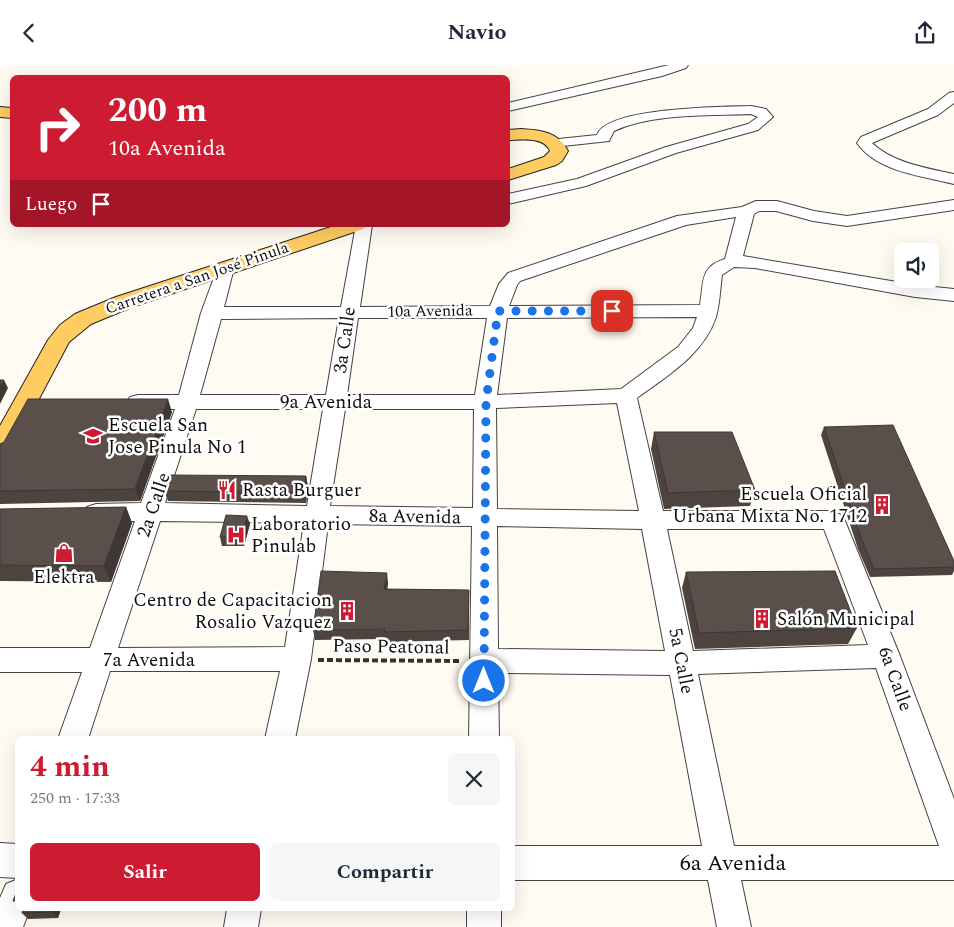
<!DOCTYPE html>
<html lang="es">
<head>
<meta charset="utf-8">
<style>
	:root { --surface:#fff; --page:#f6f6f7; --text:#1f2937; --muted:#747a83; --accent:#cd1b32 }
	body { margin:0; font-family:Spectral,serif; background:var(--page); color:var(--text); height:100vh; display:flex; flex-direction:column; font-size:19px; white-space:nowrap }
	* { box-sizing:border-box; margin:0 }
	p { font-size:16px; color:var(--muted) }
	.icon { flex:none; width:28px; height:28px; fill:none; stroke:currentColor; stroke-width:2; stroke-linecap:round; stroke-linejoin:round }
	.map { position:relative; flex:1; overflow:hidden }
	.details { position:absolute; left:15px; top:671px; width:500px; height:175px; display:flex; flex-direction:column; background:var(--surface); border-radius:8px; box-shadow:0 5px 20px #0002 }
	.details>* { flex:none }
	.hud { position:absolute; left:10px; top:10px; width:500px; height:152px; border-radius:8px; box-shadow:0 5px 20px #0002; background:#cd1b32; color:#fff; overflow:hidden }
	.fabs { position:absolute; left:894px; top:178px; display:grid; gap:10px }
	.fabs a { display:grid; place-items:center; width:45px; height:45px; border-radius:8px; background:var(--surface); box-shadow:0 5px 20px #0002; font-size:25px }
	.pin { position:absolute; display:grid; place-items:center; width:42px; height:42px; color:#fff; margin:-21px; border-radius:10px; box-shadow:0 2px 8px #0006 }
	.me { position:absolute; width:55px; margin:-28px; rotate:0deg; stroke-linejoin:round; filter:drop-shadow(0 0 4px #0008) }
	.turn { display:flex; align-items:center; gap:18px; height:105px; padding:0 15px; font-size:22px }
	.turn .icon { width:65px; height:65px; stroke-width:2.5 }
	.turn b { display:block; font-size:35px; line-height:42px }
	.then { display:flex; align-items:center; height:48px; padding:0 15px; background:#0003; gap:10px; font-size:19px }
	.round { display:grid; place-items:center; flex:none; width:52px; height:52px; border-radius:8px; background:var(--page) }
	.summary { display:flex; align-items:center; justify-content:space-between; height:85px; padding:0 15px }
	h1 { font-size:30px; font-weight:700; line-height:38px; color:var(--accent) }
	.primary-button { display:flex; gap:10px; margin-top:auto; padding:10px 15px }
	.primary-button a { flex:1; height:58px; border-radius:8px; background:var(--accent); color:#fff; font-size:20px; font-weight:700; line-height:58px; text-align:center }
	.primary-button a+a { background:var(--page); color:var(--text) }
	header { display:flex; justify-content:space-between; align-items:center; height:65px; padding:0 15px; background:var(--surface); font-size:22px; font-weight:700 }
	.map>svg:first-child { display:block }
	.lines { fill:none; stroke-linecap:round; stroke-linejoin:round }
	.minor-casing { stroke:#434343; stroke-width:2 }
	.major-casing { stroke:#212121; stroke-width:2 }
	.path { stroke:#323232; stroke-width:4; stroke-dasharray:6 3; stroke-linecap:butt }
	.minor { fill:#fff; fill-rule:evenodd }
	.major { fill:#ffcc62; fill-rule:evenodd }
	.wall { fill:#4d4440 }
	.shaded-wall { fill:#3f3734 }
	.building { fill:#5a4f4b; stroke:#3f3734 }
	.route { stroke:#1a73e8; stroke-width:9; stroke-dasharray:0 16.2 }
	.labels { text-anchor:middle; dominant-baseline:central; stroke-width:5; stroke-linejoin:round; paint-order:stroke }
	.far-street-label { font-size:16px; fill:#101010; stroke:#fff }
	.street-label { font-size:19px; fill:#101010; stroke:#fff }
	.poi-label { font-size:19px; fill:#101010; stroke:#fff; text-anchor:start }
	.near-street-label { font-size:22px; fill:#101010; stroke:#fff }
</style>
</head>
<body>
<header><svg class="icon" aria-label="back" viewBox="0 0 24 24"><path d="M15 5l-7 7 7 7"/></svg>Navio<svg class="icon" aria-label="share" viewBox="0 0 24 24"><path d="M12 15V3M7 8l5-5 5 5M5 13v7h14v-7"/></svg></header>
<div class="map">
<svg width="954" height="862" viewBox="0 0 954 862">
	<rect width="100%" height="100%" fill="#fffbf2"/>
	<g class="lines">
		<g class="minor-casing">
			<path id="minor" d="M 669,0 L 688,0 L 686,3 L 662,11 L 508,46 L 508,38 Z
				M 954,27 L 954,38 L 938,50 L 872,78 C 893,98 926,103 954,109 L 954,119 C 923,111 877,107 857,78 L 861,72 L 928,44 L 949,28 Z
				M 751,41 L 766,44 L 773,52 L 758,65 L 676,88 L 586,121 L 508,139 L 508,129 L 577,114 L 666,82 L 748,59 L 758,52 L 751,49 C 709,51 653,48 614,66 L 609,76 L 554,82 L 549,81 L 547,78 L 549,75 L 597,70 C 607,42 723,42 751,41 Z
				M 954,135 L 954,145 L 847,161 L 813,156 L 776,146 L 759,146 L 754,149 L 743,191 L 915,220 L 954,224 L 954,236 L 915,232 L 755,203 L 734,202 L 722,210 C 720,224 720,238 716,252 C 704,289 667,311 637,333 L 663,446 L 832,446 L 843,451 L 900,591 L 954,734 L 954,815 L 741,815 L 751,862 L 717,862 L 708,815 L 512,815 L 512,781 L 702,781 L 670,610 L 498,608 L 499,674 L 469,674 L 472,461 L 328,459 L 311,594 L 295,674 L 265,674 L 280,606 L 110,606 L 88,674 L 58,674 L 82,607 L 0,607 L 0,583 L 90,583 L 135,456 L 96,457 L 87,454 L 84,448 L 87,442 L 96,439 L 141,438 L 175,344 L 138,344 L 130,342 L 127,337 L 130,332 L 138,330 L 179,330 L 201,248 L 219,199 L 225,198 L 231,199 L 234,203 L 224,242 L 341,242 L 356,160 L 372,160 L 360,242 L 490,241 L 499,219 L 508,208 L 677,151 L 742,142 L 756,136 L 777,136 L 814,146 L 847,151 ZM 736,152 L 725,194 C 699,202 704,218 700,240 L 509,241 L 517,220 L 520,216 L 686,160 ZM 697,252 L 693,263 L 678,282 L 621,324 L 497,330 L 507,253 ZM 339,253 L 326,330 L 200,330 L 221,254 ZM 358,253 L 487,253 L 475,330 L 347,330 ZM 617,338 L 639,446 L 497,444 L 496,343 ZM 196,344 L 323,344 L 307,441 L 165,438 ZM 345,344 L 474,344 L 473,443 L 330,441 ZM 160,456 L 304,458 L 285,582 L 118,583 ZM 497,461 L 642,464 L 665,586 L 498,584 ZM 667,464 L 824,464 L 868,580 L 693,586 ZM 876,603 L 939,781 L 734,781 L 698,609 Z
				M 0,778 L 18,779 L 18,813 L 0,812 Z
				M 18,814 L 18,844 L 30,844 L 23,862 L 0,862 L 0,833 L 6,819 Z
				M 227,844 L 261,844 L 258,862 L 224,862 Z
				M 467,844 L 501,844 L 501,862 L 467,862 Z"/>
		</g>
		<g class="major-casing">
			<path id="major" d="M 0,42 L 12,43 L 12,53 L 0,52 Z
				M 521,64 C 540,65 559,67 568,86 L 562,96 L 556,100 L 508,115 L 508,104 L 544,92 L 550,86 C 544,71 521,75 508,75 L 508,65 Z
				M 337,160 L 366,160 L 363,164 L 132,242 L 91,259 L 69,277 L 13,383 L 9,389 L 0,392 L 0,361 L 48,275 L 60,260 L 75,249 L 116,232 Z"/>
		</g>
		<path class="path" d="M 318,595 L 462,596"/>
		<use href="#minor" class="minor"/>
		<use href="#major" class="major"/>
	</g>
	<path class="wall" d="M 172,347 L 140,436 L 0,439 L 0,379 Z
		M 824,362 L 954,496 L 954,506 L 952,510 L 870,512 L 858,484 L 821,370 Z
		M 654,367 L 755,425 L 750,441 L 664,444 L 651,384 Z
		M 306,411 L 308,422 L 306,438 L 168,436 L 164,426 Z
		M 126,442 L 132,458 L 111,517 L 0,516 L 0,444 Z
		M 250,459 L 244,481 L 222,481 L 220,472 Z
		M 686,507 L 857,563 L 848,579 L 695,584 L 682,523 Z
		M 388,518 L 387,524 L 469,525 L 469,575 L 385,577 L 385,574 L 315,575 L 313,565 Z
		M 23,844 L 61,844 L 58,853 L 28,854 L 22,848 Z"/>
	<path class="shaded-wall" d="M 4,315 L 8,323 L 0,339 L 0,322 Z
		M 168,334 L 172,347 L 140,436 L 135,424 Z
		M 306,411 L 308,422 L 306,438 L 303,428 Z
		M 126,442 L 132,458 L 111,517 L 104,501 Z
		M 247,451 L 250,459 L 244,481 L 242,472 Z
		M 387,508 L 388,518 L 386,534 L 384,524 Z
		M 53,844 L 61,844 L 58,853 L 52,847 Z"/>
	<path class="building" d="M 0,315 L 4,315 L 0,322 Z
		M 28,334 L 168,334 L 135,424 L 0,426 L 0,379 L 4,377 Z
		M 893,360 L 954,496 L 954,502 L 874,504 L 862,475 L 824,362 Z
		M 654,367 L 732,367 L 755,425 L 668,428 Z
		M 169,410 L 306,411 L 303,428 L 164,426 Z
		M 126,442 L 104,501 L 0,500 L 0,444 Z
		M 226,450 L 247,451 L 242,472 L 220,472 Z
		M 321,506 L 387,508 L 384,524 L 469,525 L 468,565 L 384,567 L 385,564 L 313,565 Z
		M 835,506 L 857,563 L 699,568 L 686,507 Z
		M 18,823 L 18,836 L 13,836 Z
		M 23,844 L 53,844 L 52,847 L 22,848 Z"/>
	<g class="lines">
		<path class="route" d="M 484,616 L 486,337 L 498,246 L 612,246"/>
	</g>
	<defs>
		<g id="school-bare" transform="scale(1.5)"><path d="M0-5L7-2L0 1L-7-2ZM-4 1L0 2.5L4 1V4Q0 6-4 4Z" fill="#cd1b32" stroke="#fff" stroke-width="2.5" paint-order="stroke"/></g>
		<g id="restaurant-bare" transform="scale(1.5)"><path d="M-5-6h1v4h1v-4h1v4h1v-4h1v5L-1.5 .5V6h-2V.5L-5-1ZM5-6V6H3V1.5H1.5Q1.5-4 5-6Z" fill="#cd1b32" stroke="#fff" stroke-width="2.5" paint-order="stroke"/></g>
		<g id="building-bare" transform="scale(1.5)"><path d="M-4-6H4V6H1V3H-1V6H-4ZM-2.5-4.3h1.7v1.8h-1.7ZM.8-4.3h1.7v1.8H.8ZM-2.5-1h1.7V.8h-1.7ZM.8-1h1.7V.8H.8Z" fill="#cd1b32" stroke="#fff" stroke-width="2.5" paint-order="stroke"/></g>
		<g id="hospital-bare" transform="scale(1.5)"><path d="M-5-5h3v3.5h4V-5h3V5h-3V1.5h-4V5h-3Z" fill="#cd1b32" stroke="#fff" stroke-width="2.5" paint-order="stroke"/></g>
		<g id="shop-bare" transform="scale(1.5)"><path d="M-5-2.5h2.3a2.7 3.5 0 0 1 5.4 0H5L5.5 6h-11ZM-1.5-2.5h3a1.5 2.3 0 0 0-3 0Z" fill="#cd1b32" stroke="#fff" stroke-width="2.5" paint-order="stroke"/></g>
	</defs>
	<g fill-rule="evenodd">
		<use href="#school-bare" x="93" y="371"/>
		<use href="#restaurant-bare" x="227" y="425"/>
		<use href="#building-bare" x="882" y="440"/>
		<use href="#hospital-bare" x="236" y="470"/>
		<use href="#shop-bare" x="64" y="488"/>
		<use href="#building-bare" x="347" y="546"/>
		<use href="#building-bare" x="762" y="554"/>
	</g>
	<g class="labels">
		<g class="far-street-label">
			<text transform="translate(197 213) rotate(-19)">Carretera a San José Pinula</text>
			<text transform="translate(430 246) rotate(-1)">10a Avenida</text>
		</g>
		<g class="street-label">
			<text transform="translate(345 275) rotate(-82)">3a Calle</text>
			<text x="326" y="337">9a Avenida</text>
			<text transform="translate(154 440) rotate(-71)">2a Calle</text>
			<text transform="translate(415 452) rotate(1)">8a Avenida</text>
			<text transform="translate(391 582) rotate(1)">Paso Peatonal</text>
			<text x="149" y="595">7a Avenida</text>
			<text transform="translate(681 596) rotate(79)">5a Calle</text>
			<text transform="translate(895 614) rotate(70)">6a Calle</text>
		</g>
		<g class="poi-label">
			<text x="108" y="360">Escuela San<tspan x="108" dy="22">Jose Pinula No 1</tspan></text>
			<text x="242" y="425">Rasta Burguer</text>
			<text x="867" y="429" text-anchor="end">Escuela Oficial<tspan x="867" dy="22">Urbana Mixta No. 1712</tspan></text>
			<text x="251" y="459">Laboratorio<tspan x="251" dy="22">Pinulab</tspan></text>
			<text x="64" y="512" text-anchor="middle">Elektra</text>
			<text x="332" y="535" text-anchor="end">Centro de Capacitacion<tspan x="332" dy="22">Rosalio Vazquez</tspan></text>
			<text x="777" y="554">Salón Municipal</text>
		</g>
		<g class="near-street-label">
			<text x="733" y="798">6a Avenida</text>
		</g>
	</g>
</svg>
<div class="fabs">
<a><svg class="icon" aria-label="sound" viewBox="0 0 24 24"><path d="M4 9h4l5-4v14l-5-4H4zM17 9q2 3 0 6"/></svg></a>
</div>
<div class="pin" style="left:612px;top:246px;background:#d93025"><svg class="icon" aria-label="arrive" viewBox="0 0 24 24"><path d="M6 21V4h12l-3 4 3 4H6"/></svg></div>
<svg class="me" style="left:484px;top:616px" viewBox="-20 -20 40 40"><circle r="17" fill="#1a73e8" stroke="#fff" stroke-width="3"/><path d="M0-11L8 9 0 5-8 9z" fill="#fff"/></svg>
<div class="hud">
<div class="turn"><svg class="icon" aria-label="right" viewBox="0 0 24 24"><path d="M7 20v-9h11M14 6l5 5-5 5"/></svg><div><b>200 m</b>10a Avenida</div></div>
<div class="then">Luego<svg class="icon" aria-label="arrive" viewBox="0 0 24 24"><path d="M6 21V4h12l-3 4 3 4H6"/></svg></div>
</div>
<section class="details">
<div class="summary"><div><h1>4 min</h1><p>250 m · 17:33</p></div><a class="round"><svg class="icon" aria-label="close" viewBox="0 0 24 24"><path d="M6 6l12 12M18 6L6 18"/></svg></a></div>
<div class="primary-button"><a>Salir</a><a>Compartir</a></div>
</section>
</div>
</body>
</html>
